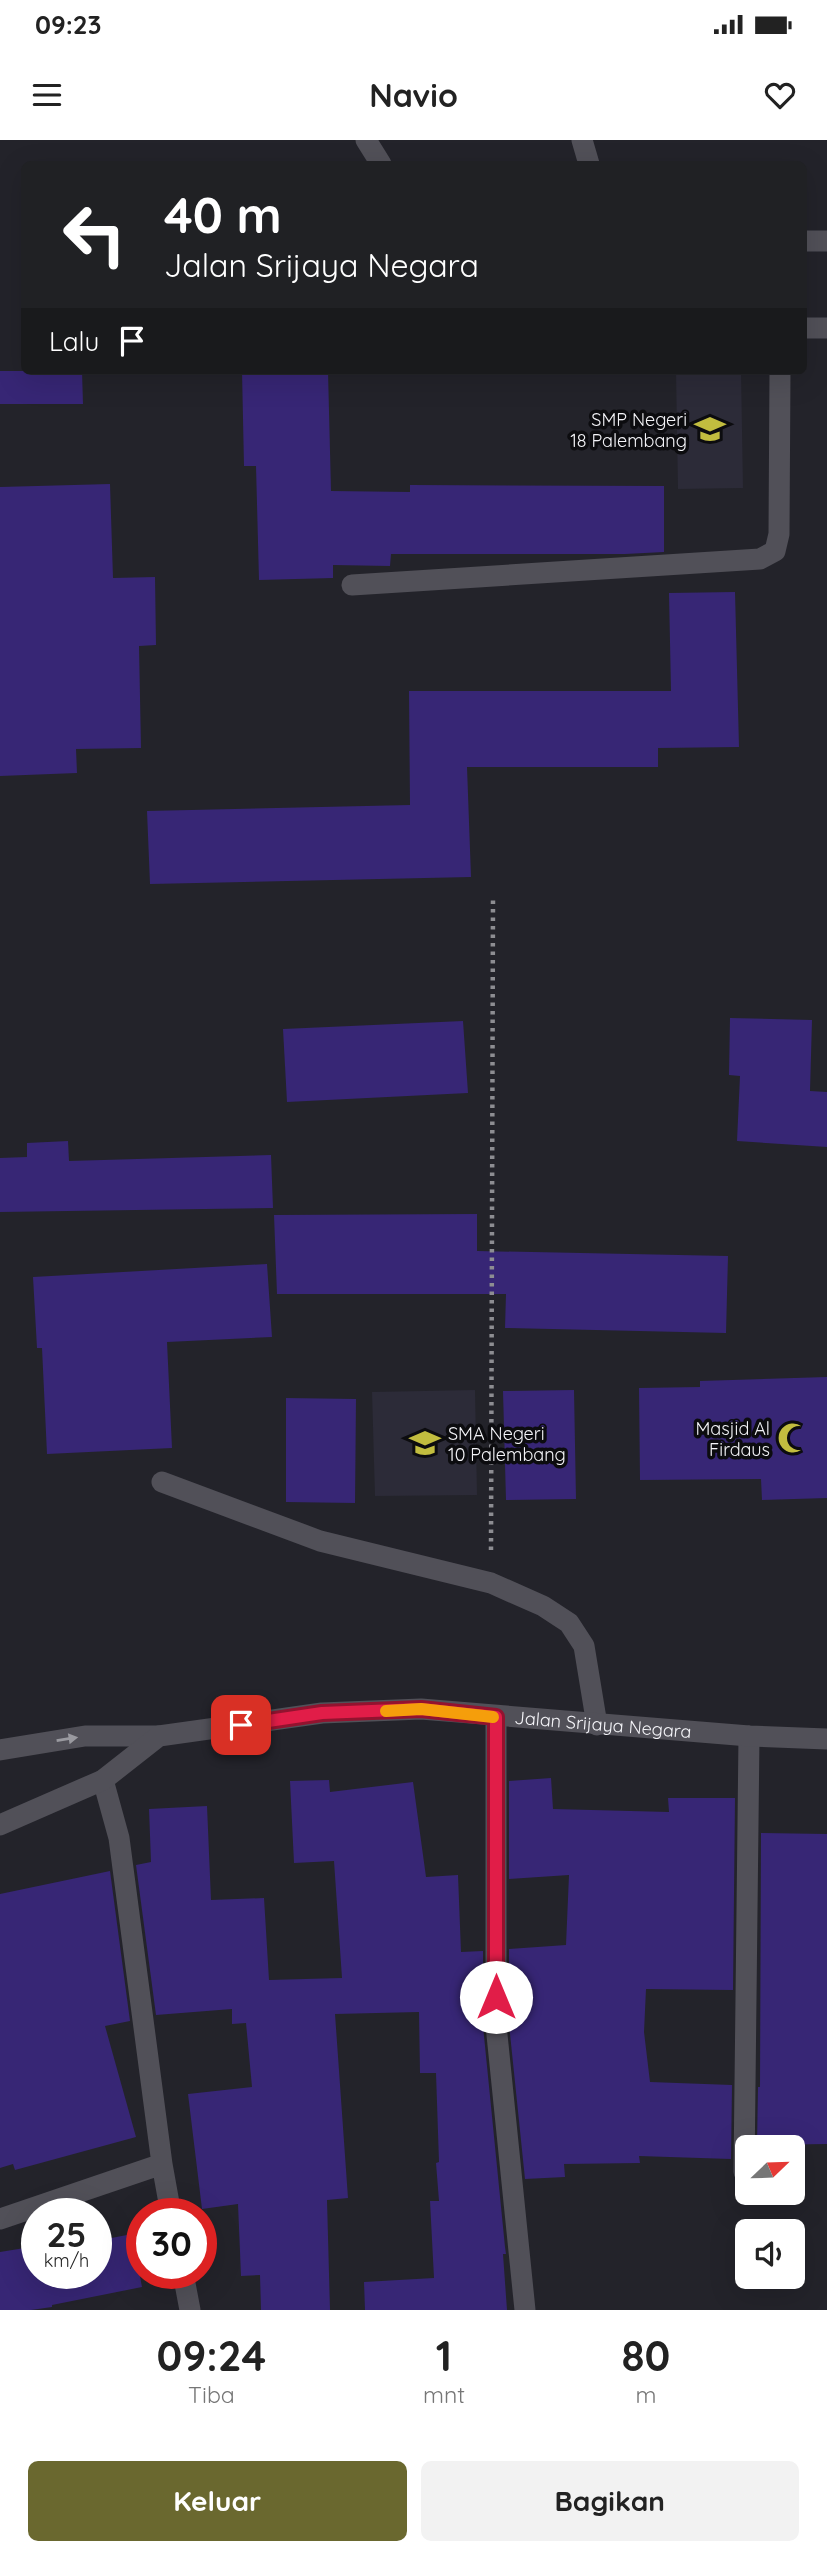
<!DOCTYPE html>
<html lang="id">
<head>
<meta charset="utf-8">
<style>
	:root { --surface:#fff; --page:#f2f2f2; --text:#222; --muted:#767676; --accent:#6a682f }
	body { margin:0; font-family:Quicksand,sans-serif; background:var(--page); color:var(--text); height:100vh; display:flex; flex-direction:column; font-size:26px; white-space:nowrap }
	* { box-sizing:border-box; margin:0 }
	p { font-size:23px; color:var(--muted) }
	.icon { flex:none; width:38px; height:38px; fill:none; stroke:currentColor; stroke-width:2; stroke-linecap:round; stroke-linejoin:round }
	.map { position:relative; height:2170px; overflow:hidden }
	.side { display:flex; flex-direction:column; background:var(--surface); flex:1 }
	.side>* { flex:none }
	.banner { position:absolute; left:21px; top:21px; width:786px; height:214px; border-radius:10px; box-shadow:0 7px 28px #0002; background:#202124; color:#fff; overflow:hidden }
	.needle { width:46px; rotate:67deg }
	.tools { position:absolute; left:735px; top:1995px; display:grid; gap:14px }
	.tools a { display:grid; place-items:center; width:70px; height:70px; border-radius:10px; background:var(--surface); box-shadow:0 7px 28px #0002; font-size:35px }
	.speed { position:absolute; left:21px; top:2058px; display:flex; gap:14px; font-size:35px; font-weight:700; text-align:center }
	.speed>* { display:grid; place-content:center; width:91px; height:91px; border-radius:50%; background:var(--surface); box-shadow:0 7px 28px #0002; line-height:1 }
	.speed small { font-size:18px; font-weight:400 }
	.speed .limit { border:10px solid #d22; background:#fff; color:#111 }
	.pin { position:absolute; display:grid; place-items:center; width:60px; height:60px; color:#fff; margin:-30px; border-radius:14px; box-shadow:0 4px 10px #0006 }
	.me { position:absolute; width:77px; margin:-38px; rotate:0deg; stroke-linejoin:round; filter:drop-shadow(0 0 5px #0008) }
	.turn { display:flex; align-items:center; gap:24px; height:147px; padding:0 28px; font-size:32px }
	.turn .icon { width:91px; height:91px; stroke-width:2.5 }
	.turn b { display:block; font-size:49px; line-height:60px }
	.then { display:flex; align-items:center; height:66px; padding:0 28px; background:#0003; gap:14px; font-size:26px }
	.eta { display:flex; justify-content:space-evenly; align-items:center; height:119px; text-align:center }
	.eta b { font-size:42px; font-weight:700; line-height:49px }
	.action { display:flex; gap:14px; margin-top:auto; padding:14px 28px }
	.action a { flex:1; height:80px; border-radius:10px; background:var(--accent); color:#fff; font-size:28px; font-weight:700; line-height:80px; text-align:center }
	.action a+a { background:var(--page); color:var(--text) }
	.status { display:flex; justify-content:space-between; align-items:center; height:49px; padding:0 35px; background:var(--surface); direction:ltr }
	.status svg { height:19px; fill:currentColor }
	header { display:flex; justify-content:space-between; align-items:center; height:91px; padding:0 28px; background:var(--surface); font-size:32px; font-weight:700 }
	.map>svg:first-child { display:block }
	.built { fill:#2c2b38 }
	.building { fill:#372675 }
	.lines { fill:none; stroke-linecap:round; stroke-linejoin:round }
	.path { stroke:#8d8d92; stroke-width:4.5; stroke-dasharray:3.5 5; stroke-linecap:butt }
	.service { stroke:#515058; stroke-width:21 }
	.minor { stroke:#515058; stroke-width:21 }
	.tertiary { stroke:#515058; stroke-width:21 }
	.oneway { fill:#9a9aa0 }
	.route-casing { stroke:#92132f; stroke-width:18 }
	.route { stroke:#e11d48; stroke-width:12 }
	.slow { stroke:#f59e0b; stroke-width:12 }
	.labels { text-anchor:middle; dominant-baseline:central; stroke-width:7; stroke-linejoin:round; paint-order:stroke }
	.poi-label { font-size:18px; fill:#f4f4f8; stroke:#0c0c0f; text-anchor:end }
	.street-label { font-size:18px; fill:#f4f4f8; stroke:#0c0c0f }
</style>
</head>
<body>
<div class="status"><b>09:23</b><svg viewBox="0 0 49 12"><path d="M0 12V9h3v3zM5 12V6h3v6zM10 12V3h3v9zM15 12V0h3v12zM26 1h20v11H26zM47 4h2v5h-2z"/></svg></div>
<header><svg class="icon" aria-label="menu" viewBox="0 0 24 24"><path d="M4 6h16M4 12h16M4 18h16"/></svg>Navio<svg class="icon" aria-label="heart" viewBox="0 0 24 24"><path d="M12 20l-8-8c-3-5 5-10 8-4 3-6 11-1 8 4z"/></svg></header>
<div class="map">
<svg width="827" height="2170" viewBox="0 0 827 2170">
	<rect width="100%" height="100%" fill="#23232a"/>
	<path class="built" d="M 676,231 L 741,231 L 743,348 L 678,349 Z
		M 475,1250 L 477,1355 L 375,1356 L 372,1252 Z"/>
	<path class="building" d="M 0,231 L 82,231 L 83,264 L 0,264 Z
		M 242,231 L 328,231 L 331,351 L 410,352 L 410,345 L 664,346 L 664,412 L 625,414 L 391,414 L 390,426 L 333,425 L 333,438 L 259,440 L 256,326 L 244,326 Z
		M 110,344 L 113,438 L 155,437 L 156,505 L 139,506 L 141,608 L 76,609 L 77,633 L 0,636 L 0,347 Z
		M 735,452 L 739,607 L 658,608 L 658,627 L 467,627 L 471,737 L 150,744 L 147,671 L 410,665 L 409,551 L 671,551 L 669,453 Z
		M 730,878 L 812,880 L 810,951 L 827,952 L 827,1007 L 737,1001 L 740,936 L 729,935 Z
		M 463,881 L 468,953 L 287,962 L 283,889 Z
		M 68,1001 L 69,1021 L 271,1015 L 273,1068 L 0,1072 L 0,1018 L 27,1017 L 27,1003 Z
		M 477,1074 L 477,1111 L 728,1116 L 726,1193 L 505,1188 L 506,1154 L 277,1154 L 274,1075 Z
		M 267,1124 L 272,1197 L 167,1202 L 172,1308 L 47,1314 L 42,1208 L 37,1208 L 33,1137 Z
		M 827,1237 L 827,1358 L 762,1360 L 761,1339 L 640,1340 L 639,1248 L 700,1247 L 700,1241 Z
		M 574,1250 L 576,1359 L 506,1360 L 503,1251 Z
		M 286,1258 L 356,1259 L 355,1363 L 286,1362 Z
		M 551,1638 L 553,1669 L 669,1672 L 668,1658 L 735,1658 L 733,1850 L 646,1849 L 644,1892 L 650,1942 L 732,1945 L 731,2019 L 639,2016 L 640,2023 L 564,2024 L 565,2037 L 525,2039 L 509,1884 L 509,1809 L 566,1805 L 569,1735 L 509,1739 L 509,1641 Z
		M 329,1640 L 330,1652 L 413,1642 L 426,1737 L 458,1735 L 461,1812 L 483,1811 L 483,1886 L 505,2107 L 506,2114 L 503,2114 L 507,2170 L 365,2170 L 364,2142 L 434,2138 L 430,2061 L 439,2061 L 436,2023 L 439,2022 L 436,1933 L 420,1933 L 419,1872 L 335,1874 L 348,2058 L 327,2060 L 330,2170 L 261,2170 L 260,2135 L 241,2136 L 238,2064 L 202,2069 L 188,1954 L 252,1947 L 246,1883 L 232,1884 L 232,1869 L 156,1875 L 136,1725 L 151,1722 L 149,1669 L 207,1666 L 211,1760 L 264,1758 L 269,1840 L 342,1838 L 334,1721 L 294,1723 L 290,1641 Z
		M 761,1693 L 827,1694 L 827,2004 L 757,2005 L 758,1947 L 760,1947 Z
		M 110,1731 L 130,1881 L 105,1886 L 136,1997 L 15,2030 L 13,2024 L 0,2028 L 0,1754 Z
		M 132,2094 L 142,2147 L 52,2165 L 52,2167 L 31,2170 L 0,2170 L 0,2112 L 37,2106 L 37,2133 L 96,2133 L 96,2101 Z"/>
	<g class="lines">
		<path class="path" d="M 491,1410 L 493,759"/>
		<path class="service" d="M 803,188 L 827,188
			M 352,445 L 760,419 L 775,411 L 779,394 L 780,231
			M 162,1342 L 320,1401 L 491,1443 L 543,1466 L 569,1483 L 584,1506 L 597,1585"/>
		<path class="minor" d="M 366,0 L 381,24
			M 582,0 L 589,24
			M 803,101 L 827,101
			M 496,1577 L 496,1885 L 525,2170
			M 0,1610 L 85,1596 L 159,1596
			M 103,1640 L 119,1698 L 162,2024 L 171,2074
			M 744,2032 L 749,1596
			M 0,2079 L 162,2024
			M 183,2133 L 190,2170"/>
		<path class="tertiary" id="s1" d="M 0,1685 L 103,1640 L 159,1596 L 322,1573 L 421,1569 L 749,1596 L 827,1599"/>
	</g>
	<defs><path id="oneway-solid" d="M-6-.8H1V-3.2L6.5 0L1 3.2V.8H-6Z" transform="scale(1.75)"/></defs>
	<use class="oneway" href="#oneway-solid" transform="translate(67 1599) rotate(-9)"/>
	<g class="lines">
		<g class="route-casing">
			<path id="route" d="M 241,1585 L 322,1573 L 421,1569 L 496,1577 L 496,1857"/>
		</g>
		<use href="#route" class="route"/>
		<path class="slow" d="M 386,1571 L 421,1569 L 493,1577"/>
	</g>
	<defs>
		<g id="school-bare" transform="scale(2.415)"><path d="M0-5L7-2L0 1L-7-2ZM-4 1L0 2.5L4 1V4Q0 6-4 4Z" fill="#c2bd3f" stroke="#0c0c0f" stroke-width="2.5" paint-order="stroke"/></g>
		<g id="mosque-bare" transform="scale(2.415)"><path d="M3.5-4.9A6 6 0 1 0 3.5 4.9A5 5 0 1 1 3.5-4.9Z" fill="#c2bd3f" stroke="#0c0c0f" stroke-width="2.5" paint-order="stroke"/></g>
	</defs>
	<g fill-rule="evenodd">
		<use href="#school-bare" x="710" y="289"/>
		<use href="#mosque-bare" x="793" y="1298"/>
		<use href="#school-bare" x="425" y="1303"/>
	</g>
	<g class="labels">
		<g class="poi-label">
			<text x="687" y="279">SMP Negeri<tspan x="687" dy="21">18 Palembang</tspan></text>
			<text x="770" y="1288">Masjid Al<tspan x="770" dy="21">Firdaus</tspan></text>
			<text x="448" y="1293" text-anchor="start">SMA Negeri<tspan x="448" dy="21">10 Palembang</tspan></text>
		</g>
		<g class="street-label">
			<text stroke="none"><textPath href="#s1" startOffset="630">Jalan Srijaya Negara</textPath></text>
		</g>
	</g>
</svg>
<div class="tools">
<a><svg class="needle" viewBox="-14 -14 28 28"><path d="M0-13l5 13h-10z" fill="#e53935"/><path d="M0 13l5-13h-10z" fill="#767676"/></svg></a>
<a><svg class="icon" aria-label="sound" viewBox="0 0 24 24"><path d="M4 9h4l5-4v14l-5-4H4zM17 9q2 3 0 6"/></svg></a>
</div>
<div class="speed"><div>25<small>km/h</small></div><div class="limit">30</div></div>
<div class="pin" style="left:241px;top:1585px;background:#d93025"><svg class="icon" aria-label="arrive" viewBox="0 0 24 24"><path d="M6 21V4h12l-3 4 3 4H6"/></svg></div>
<svg class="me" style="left:496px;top:1857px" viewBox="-20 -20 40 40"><circle r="19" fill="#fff"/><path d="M0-13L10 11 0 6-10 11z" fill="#e11d48"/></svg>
<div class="banner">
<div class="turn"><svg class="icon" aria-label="left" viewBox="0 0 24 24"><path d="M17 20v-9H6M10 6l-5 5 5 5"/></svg><div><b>40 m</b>Jalan Srijaya Negara</div></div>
<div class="then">Lalu<svg class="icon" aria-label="arrive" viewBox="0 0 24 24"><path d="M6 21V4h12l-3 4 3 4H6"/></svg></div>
</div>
</div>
<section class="side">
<div class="eta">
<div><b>09:24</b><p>Tiba</p></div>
<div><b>1</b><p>mnt</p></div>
<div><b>80</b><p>m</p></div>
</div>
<div class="action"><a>Keluar</a><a>Bagikan</a></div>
</section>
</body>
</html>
